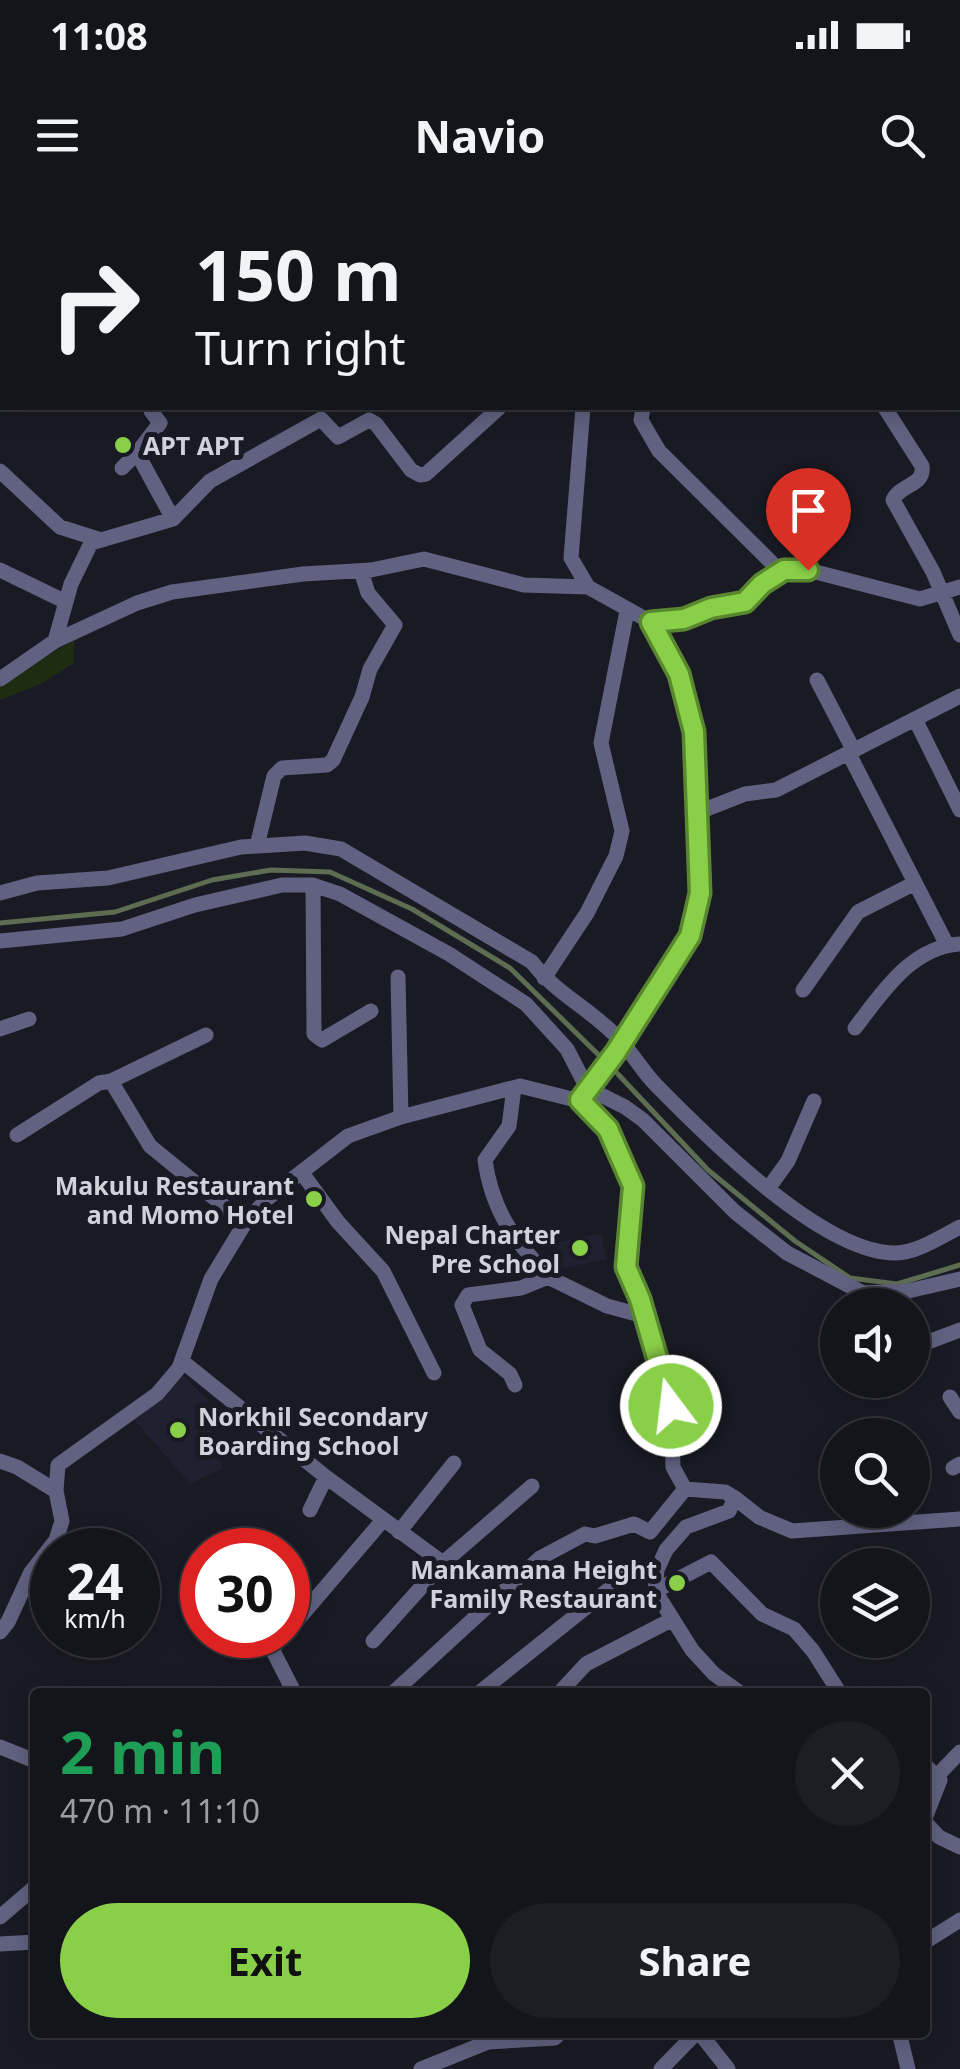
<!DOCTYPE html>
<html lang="en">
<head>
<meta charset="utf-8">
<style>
	:root { --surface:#14141b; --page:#1d1d24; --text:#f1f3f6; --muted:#9d9ea3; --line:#33333a; --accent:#89cf48 }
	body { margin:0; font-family:"Noto Sans",sans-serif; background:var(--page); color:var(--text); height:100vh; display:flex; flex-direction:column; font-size:38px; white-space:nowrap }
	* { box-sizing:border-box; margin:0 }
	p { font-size:32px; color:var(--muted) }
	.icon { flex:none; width:55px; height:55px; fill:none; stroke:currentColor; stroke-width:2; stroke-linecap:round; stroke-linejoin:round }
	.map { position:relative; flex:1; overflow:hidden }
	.sheet { position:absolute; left:30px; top:1488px; width:900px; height:350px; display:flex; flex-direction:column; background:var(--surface); border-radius:10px; box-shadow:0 5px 25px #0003,0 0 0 2px var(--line) }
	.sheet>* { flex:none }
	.top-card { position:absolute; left:0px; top:0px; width:960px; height:210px; box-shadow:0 5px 25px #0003,0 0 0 2px var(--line); background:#14141b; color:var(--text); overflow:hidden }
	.buttons { position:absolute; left:820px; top:1088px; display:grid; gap:20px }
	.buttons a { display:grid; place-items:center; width:110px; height:110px; border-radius:50%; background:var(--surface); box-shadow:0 5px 25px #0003,0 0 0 2px var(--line); font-size:50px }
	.speed { position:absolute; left:30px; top:1328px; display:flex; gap:20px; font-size:50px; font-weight:700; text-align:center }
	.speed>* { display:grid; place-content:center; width:130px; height:130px; border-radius:50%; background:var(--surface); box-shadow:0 5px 25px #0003,0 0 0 2px var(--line); line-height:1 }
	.speed small { font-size:25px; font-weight:400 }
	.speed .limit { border:15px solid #d22; background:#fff; color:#111 }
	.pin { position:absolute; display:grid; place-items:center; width:85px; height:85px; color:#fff; margin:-102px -42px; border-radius:50% 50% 50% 0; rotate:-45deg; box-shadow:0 0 10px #0007 }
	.pin .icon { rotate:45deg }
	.me { position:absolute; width:110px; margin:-55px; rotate:345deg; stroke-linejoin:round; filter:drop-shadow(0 0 8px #0008) }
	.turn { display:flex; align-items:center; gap:35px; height:210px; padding:0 30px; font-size:45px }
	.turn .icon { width:130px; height:130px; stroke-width:2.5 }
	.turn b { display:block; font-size:70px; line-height:85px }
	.round { display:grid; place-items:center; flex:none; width:105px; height:105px; border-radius:52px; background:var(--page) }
	.summary { display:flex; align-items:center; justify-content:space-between; height:170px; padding:0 30px }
	h1 { font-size:60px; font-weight:700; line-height:75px; color:#1e9e55 }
	.primary-button { display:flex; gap:20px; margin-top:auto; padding:20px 30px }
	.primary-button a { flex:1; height:115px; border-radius:60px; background:var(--accent); color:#111; font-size:40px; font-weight:700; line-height:115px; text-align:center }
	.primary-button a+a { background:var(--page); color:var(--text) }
	.status { display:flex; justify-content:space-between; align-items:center; height:70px; padding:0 50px; background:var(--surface); direction:ltr }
	.status svg { height:28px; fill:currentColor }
	header { display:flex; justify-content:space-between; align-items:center; height:130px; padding:0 30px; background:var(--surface); font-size:45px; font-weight:700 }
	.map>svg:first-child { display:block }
	.built { fill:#202030 }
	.green { fill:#1e2c12 }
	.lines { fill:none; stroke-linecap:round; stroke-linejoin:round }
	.stream { stroke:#5d6d51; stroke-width:5 }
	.minor { stroke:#616281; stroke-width:15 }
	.route-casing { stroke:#59872f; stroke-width:25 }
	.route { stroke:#89cf48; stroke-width:18 }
	.poi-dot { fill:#89cf48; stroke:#1a1a24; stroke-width:4 }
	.labels { text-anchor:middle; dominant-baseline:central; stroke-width:10; stroke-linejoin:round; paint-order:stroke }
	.poi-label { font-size:25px; font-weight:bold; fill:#d1d1d9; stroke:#1a1a24; text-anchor:end }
</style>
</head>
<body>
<div class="status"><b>11:08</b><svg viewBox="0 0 49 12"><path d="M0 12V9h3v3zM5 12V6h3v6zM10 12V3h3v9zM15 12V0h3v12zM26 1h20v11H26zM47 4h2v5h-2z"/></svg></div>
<header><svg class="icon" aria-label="menu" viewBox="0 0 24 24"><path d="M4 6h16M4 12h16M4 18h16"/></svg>Navio<svg class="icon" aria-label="search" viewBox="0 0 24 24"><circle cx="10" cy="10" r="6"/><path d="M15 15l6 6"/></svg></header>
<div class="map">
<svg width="960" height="1869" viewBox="0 0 960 1869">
	<rect width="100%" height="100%" fill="#1a1a24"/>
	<path class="built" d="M 601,1033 L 607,1059 L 559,1069 L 554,1043 Z
		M 180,1173 L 206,1198 L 213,1220 L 212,1240 L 223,1268 L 190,1284 L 131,1216 Z"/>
	<path class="green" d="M 74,440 L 74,463 L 41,484 L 0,500 L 0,484 Z"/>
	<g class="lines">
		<path class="stream" d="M 0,723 L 115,712 L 212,680 L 271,670 L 330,672 L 412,709 L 510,768 L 615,871 L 708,970 L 795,1041 L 850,1078 L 897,1084 L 960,1065"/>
		<path class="minor" d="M 169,0 L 171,2
			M 491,0 L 492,2
			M 556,0 L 558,2
			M 17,2 L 18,0
			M 79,2 L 80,0
			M 225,2 L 230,0
			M 755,2 L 756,0
			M 0,13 L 2,13
			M 643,208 L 641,220 L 659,251 L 780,371
			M 885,208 L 922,266 C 925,286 900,284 893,300 L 933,372 L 960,435
			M 151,211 L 160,223 L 137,253 L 173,319
			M 122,268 L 137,253
			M 0,271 L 60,327 L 101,340
			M 0,370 L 66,402
			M 651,422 L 684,419 L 711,407 L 745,402 L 762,384 L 783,369 L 808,370 L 920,399 L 960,387
			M 55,441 L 71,384 L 91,343 L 173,319 L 210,281 L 321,219 L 338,237 L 369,220 L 376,224 L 411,270 L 420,275 L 426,274 L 499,208
			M 0,479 L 55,441 L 137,403 L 172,392 L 303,374 L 371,370 L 424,359 L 524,385 L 588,387
			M 817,480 L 854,551
			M 915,519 L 960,610
			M 849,554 L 947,745
			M 699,612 L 745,594 L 776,590 L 960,496
			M 257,646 L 274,576 L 282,568 L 327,565 L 333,560 L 362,497 L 370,469 L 395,425 L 368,393 L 361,371
			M 313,685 L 314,834 L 322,840 L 371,811
			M 0,693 L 37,683 L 108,678 L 241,647 L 305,643 L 341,649 L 532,762 C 555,793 592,810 618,838 C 632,852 642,871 656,885 C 707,937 823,1054 896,1053 C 917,1053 942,1036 960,1027
			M 0,741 L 122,729 L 195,705 L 282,685 L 313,685 L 340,694 L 449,754 L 526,804 L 567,849 L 587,888 L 625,907 L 643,920 L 735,1012 L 787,1053 L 863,1093 L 908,1091 L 960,1079
			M 398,777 L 401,917
			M 544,778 L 587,713 L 616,656 L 622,631 L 601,543 L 627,411
			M 803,790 L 858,712 L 915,683
			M 855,828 C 882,793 911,747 960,744
			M 0,829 L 29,819
			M 111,881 L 150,946 L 245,1023
			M 514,888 L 509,926 L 485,960 C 492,1012 515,1040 548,1077
			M 580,901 L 608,929 L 633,986 L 626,1067 L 640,1099 L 663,1172 L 671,1205 L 673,1267 L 685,1289 L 725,1292 L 735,1298 L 729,1311 L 686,1327 L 666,1350 L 657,1370 L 655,1391 L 692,1450 L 714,1474 L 739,1492
			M 17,935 L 99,883 L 111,881 L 206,835
			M 302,973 L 338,1022 L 383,1071 L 434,1173
			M 768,989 L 788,961 L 814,901
			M 912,1148 L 960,1130
			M 182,1161 L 326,1277 L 443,1363 L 373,1441
			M 515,1185 L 510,1174 L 480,1150 L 462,1105 L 468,1095 L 521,1088 L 548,1077 L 607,1106 L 644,1116
			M 950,1197 L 960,1212
			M 0,1261 L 17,1267 L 56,1291
			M 953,1268 L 960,1264
			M 735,1298 L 759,1317 L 792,1331 L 960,1319
			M 310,1310 L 326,1277
			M 399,1332 L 454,1263
			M 443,1363 L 532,1286
			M 655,1391 L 711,1362 L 762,1414 L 794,1429 L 813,1451 L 839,1492
			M 288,1431 L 383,1320
			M 0,1432 L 8,1422 L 31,1372 L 56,1340 L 62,1321 L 56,1291 L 58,1265 L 157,1194 L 179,1168 L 211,1079 L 245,1023 L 268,998 L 348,936 L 401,917 L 520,886 L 580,901 L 615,853 L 690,736 L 700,693 L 694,532 L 679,474 L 651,422 L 588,387 L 571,358 L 583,208
			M 284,1435 L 272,1449 L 294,1492
			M 394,1492 L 540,1358 L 585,1334 L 595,1336 L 634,1324 L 650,1332 L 685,1289
			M 480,1492 L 633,1370 L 657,1370
			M 560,1492 L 586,1464 L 671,1420
			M 0,1547 L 35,1561
			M 925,1565 L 940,1580 L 925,1618
			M 938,1575 L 960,1552
			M 925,1622 L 939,1637 L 960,1647
			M 0,1717 L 35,1687
			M 925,1742 L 960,1720
			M 0,1744 L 35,1742
			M 699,1832 L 728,1869
			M 899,1832 L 908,1869
			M 421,1869 L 488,1842 L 555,1838 L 561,1832
			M 661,1869 L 697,1832"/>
	</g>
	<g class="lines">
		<g class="route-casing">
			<path id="route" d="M 671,1206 L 640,1099 L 626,1067 L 633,986 L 608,929 L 580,900 L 616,852 L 690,736 L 700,693 L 694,532 L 679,474 L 651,422 L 684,419 L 711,408 L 745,402 L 762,384 L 784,370 L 808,370"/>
		</g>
		<use href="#route" class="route"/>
	</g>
	<g class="poi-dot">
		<circle cx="123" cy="245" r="10"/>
		<circle cx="314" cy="999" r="10"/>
		<circle cx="580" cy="1048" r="10"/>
		<circle cx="178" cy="1230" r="10"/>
		<circle cx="677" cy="1383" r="10"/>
	</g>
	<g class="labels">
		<g class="poi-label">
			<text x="143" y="245" text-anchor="start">APT APT</text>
			<text x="294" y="985">Makulu Restaurant<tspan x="294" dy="29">and Momo Hotel</tspan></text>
			<text x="560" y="1034">Nepal Charter<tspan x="560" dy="29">Pre School</tspan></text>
			<text x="198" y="1216" text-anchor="start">Norkhil Secondary<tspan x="198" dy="29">Boarding School</tspan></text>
			<text x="657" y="1369">Mankamana Height<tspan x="657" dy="29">Family Restaurant</tspan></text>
		</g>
	</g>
</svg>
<div class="buttons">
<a><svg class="icon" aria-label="sound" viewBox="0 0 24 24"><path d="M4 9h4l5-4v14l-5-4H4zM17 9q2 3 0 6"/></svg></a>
<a><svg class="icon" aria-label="search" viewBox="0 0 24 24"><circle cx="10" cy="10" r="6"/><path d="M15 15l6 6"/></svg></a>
<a><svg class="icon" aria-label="layers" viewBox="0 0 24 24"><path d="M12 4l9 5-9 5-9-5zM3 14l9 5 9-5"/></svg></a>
</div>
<div class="speed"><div>24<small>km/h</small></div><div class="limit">30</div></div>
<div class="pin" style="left:808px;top:370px;background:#d93025"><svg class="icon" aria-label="arrive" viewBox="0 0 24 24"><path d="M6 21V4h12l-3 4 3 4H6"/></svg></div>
<svg class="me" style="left:671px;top:1206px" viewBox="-20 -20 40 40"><circle r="17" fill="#89cf48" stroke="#fff" stroke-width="3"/><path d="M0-11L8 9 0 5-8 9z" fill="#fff"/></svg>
<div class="top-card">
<div class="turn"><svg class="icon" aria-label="right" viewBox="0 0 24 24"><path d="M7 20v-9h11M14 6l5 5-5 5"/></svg><div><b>150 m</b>Turn right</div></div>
</div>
<section class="sheet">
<div class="summary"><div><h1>2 min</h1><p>470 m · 11:10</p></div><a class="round"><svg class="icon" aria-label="close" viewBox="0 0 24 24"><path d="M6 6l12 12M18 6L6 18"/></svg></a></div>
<div class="primary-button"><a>Exit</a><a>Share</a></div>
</section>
</div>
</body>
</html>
